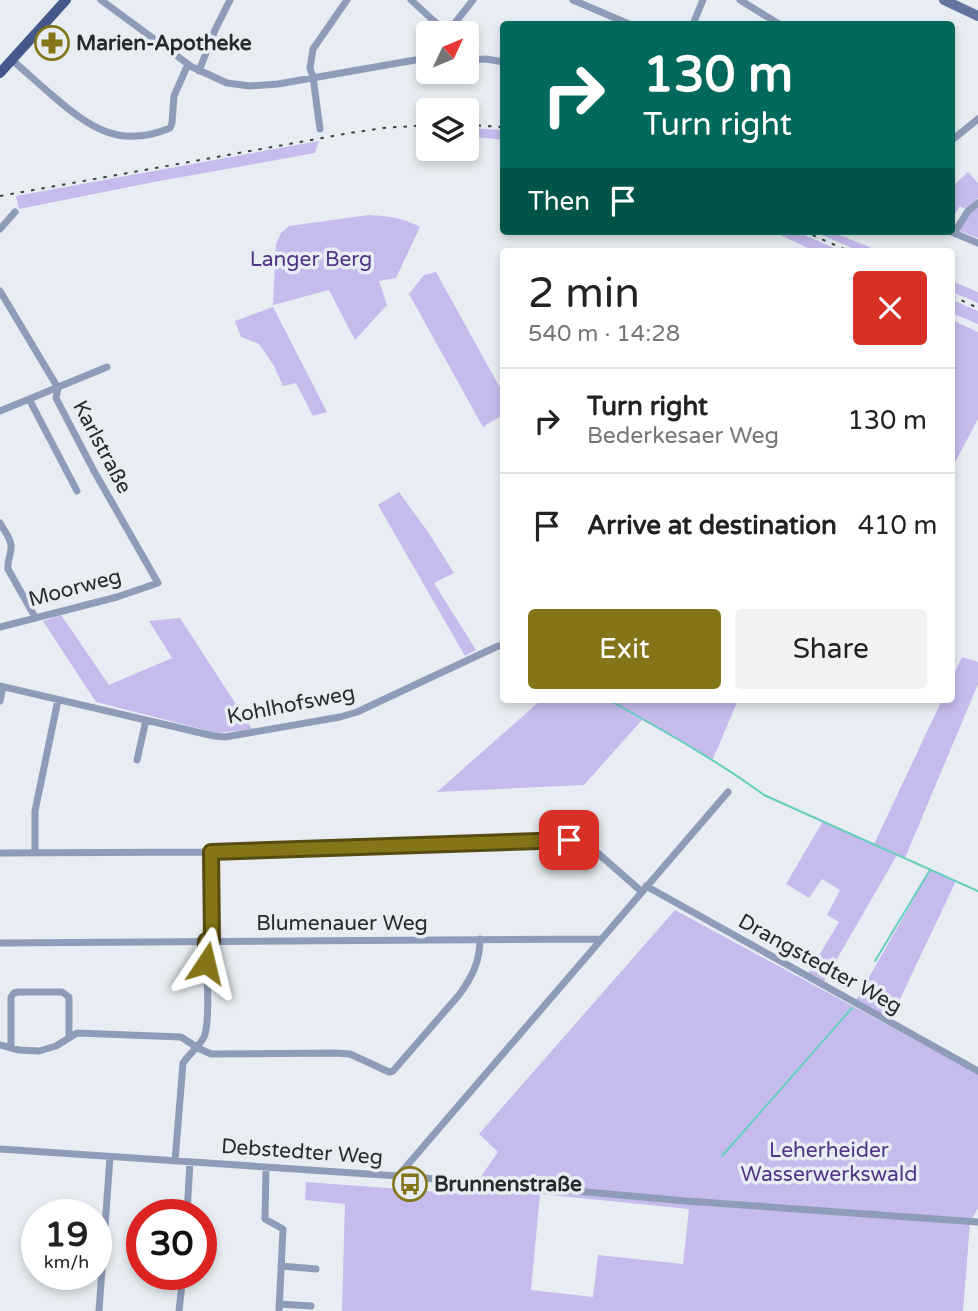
<!DOCTYPE html>
<html lang="en">
<head>
<meta charset="utf-8">
<style>
	:root { --surface:#fff; --page:#f2f2f2; --text:#222; --muted:#767676; --line:#e0e0e0; --accent:#847518 }
	body { margin:0; font-family:"Varela Round",sans-serif; background:var(--page); color:var(--text); height:100vh; display:flex; flex-direction:column; font-size:26px; white-space:nowrap }
	* { box-sizing:border-box; margin:0 }
	p { font-size:23px; color:var(--muted) }
	.icon { flex:none; width:38px; height:38px; fill:none; stroke:currentColor; stroke-width:2; stroke-linecap:round; stroke-linejoin:round }
	.map { position:relative; flex:1; overflow:hidden }
	.drawer { position:absolute; left:500px; top:248px; width:455px; height:455px; display:flex; flex-direction:column; background:var(--surface); border-radius:7px; box-shadow:0 4px 10px #0003 }
	.drawer>* { flex:none }
	.guide { position:absolute; left:500px; top:21px; width:455px; height:214px; border-radius:7px; box-shadow:0 4px 10px #0003; background:#00695c; color:#fff; overflow:hidden }
	.needle { width:46px; rotate:46deg }
	.buttons { position:absolute; left:416px; top:21px; display:grid; gap:14px }
	.buttons a { display:grid; place-items:center; width:63px; height:63px; border-radius:7px; background:var(--surface); box-shadow:0 4px 10px #0003; font-size:35px }
	.speed { position:absolute; left:21px; top:1199px; display:flex; gap:14px; font-size:35px; font-weight:700; text-align:center }
	.speed>* { display:grid; place-content:center; width:91px; height:91px; border-radius:50%; background:var(--surface); box-shadow:0 4px 10px #0003; line-height:1 }
	.speed small { font-size:18px; font-weight:400 }
	.speed .limit { border:10px solid #d22; background:#fff; color:#111 }
	.pin { position:absolute; display:grid; place-items:center; width:60px; height:60px; color:#fff; margin:-30px; border-radius:14px; box-shadow:0 4px 10px #0006 }
	.me { position:absolute; width:77px; margin:-38px; rotate:10deg; stroke-linejoin:round; filter:drop-shadow(0 0 5px #0008) }
	.turn { display:flex; align-items:center; gap:24px; height:147px; padding:0 28px; font-size:32px }
	.turn .icon { width:91px; height:91px; stroke-width:2.5 }
	.turn b { display:block; font-size:49px; line-height:60px }
	.then { display:flex; align-items:center; height:66px; padding:0 28px; background:#0003; gap:14px; font-size:26px }
	.round { display:grid; place-items:center; flex:none; width:74px; height:74px; border-radius:7px; background:var(--page) }
	.overview { display:flex; align-items:center; justify-content:space-between; height:119px; padding:0 28px }
	h1 { font-size:42px; font-weight:600; line-height:52px }
	.action { display:flex; gap:14px; margin-top:auto; padding:14px 28px }
	.action a { flex:1; height:80px; border-radius:7px; background:var(--accent); color:#fff; font-size:28px; font-weight:600; line-height:80px; text-align:center }
	.action a+a { background:var(--page); color:var(--text) }
	ul { padding:0; list-style:none }
	li { display:flex; align-items:center; gap:21px; height:105px; padding:0 28px; border-top:2px solid var(--line) }
	li div { flex:1 }
	li b { display:block; font-size:26px }
	li em { font-style:normal }
	.map>svg:first-child { display:block }
	.green { fill:#c6bbed; fill-rule:evenodd }
	.lines { fill:none; stroke-linecap:round; stroke-linejoin:round }
	.stream { stroke:#64cebf; stroke-width:2 }
	.minor { stroke:#8f9cb9; stroke-width:7 }
	.secondary { stroke:#63749f; stroke-width:10 }
	.primary { stroke:#45588b; stroke-width:10 }
	.rail { stroke:#3e4042; stroke-width:2; stroke-dasharray:3.5 7; stroke-linecap:butt }
	.route-casing { stroke:#564c10; stroke-width:18 }
	.route { stroke:#847518; stroke-width:12 }
	.labels { text-anchor:middle; dominant-baseline:central; stroke-width:7; stroke-linejoin:round; paint-order:stroke }
	.poi-label { font-size:21px; font-weight:bold; fill:#27292b; stroke:#e7edf2; text-anchor:start }
	.park-label { font-size:21px; fill:#503587; stroke:#e7edf2 }
	.street-label { font-size:21px; fill:#27292b; stroke:#e7edf2 }
</style>
</head>
<body>
<div class="map">
<svg width="978" height="1311" viewBox="0 0 978 1311">
	<rect width="100%" height="100%" fill="#e7edf2"/>
	<path class="green" d="M 467,128 L 504,130 L 504,140 L 467,136 Z
		M 319,141 L 315,153 L 154,182 L 19,209 L 16,196 Z
		M 968,172 L 978,183 L 978,198 L 965,209 L 960,206 L 952,219 L 952,189 L 954,185 Z
		M 978,205 L 978,238 L 960,231 C 962,221 971,212 978,205 Z
		M 369,215 C 387,216 404,218 420,227 L 396,278 L 379,281 L 387,305 L 355,340 L 329,290 L 273,305 L 276,244 L 281,233 L 289,226 Z
		M 771,231 L 795,231 L 843,252 L 817,252 Z
		M 813,231 L 830,231 L 881,252 L 861,252 Z
		M 436,272 L 504,395 L 504,414 L 483,427 L 409,294 L 424,275 Z
		M 952,281 L 978,292 L 978,303 L 952,292 Z
		M 952,300 L 978,311 L 978,324 L 952,313 Z
		M 273,307 L 327,412 L 313,416 L 296,383 L 283,386 L 274,366 L 259,344 L 241,337 L 235,321 Z
		M 952,320 L 978,332 L 978,419 L 952,468 Z
		M 399,492 L 428,532 L 454,573 L 434,583 L 476,650 L 465,656 L 378,505 Z
		M 61,615 L 109,685 L 172,658 L 149,621 L 180,618 L 252,729 L 217,733 L 96,702 L 43,621 Z
		M 962,657 L 978,662 L 978,684 L 905,858 L 897,855 L 823,983 L 808,974 L 839,922 L 827,915 L 840,890 L 822,879 L 809,898 L 786,884 L 823,821 L 874,844 L 942,700 L 952,700 L 952,678 Z
		M 541,700 L 738,700 L 713,759 L 642,720 L 584,785 L 437,792 Z
		M 930,870 L 956,881 L 890,1020 L 855,1002 Z
		M 675,910 L 978,1074 L 978,1208 L 970,1223 L 963,1311 L 342,1311 L 345,1204 L 305,1200 L 306,1182 L 469,1194 L 498,1152 L 479,1134 ZM 540,1194 L 689,1209 L 683,1264 L 598,1255 L 593,1297 L 531,1290 Z"/>
	<g class="lines">
		<path class="stream" d="M 609,700 C 662,730 715,759 764,795 L 978,891
			M 875,961 L 930,870
			M 722,1156 L 852,1008"/>
		<path class="minor" d="M 101,0 L 192,67 L 227,83 L 250,86 L 278,84 L 421,59 L 429,55
			M 411,0 L 447,33
			M 573,0 L 629,24
			M 740,0 L 779,24
			M 693,24 L 703,0
			M 447,33 L 473,0
			M 12,60 C 26,72 39,84 53,96 C 90,128 120,149 170,128 L 172,123 L 174,96 L 188,64
			M 467,60 L 486,59 L 504,62
			M 199,71 L 215,30 L 230,0
			M 320,129 L 313,77 L 310,68 L 313,49 L 347,0
			M 952,140 L 978,119
			M 0,229 L 15,212
			M 949,231 L 978,243
			M 954,233 L 968,211 L 978,203
			M 0,291 L 58,388 L 56,398 L 94,471 L 158,583 L 117,597 L 0,627
			M 29,399 L 77,491
			M 0,411 L 107,367
			M 0,523 C 3,529 10,537 11,545 C 12,553 7,560 8,569 L 35,617
			M 0,686 L 214,736 L 225,737 L 340,717 L 357,712 L 498,646
			M 0,701 L 3,687
			M 137,760 L 146,720
			M 211,852 L 212,941
			M 0,853 L 211,852 L 569,840 L 592,848 L 641,891
			M 35,853 L 35,811 L 58,700
			M 646,886 L 978,1071
			M 0,943 L 601,939
			M 0,1045 L 19,1050 L 39,1051 L 56,1046 L 77,1033 L 181,1037 L 198,1048 L 211,1054 L 335,1053 L 350,1054 L 389,1072 L 393,1071 L 459,995 C 472,977 480,962 480,939
			M 11,1048 L 11,997 L 14,993 L 18,992 L 62,992 L 69,997 L 69,1037
			M 0,1149 L 398,1176 L 521,1186 L 686,1201 L 978,1222
			M 175,1161 L 183,1063 C 190,1053 199,1047 204,1037 C 211,1021 206,962 206,941
			M 266,1167 L 265,1219 L 283,1229 L 279,1311
			M 398,1176 L 728,792
			M 187,1214 L 190,1162
			M 281,1266 L 316,1269
			M 279,1304 L 311,1306
			M 99,1311 L 110,1157
			M 179,1311 L 183,1274"/>
		<path class="secondary" d="M 944,0 L 978,16"/>
		<path class="primary" d="M 0,73 L 66,0"/>
		<path class="rail" d="M 467,125 L 504,127
			M 0,196 L 350,133 L 383,128 L 429,125
			M 803,231 L 851,252
			M 952,296 L 978,308"/>
	</g>
	<g class="lines">
		<g class="route-casing">
			<path id="route" d="M 206,963 L 206,941 L 212,941 L 211,852 L 569,840"/>
		</g>
		<use href="#route" class="route"/>
	</g>
	<defs>
		<g id="pharmacy-ring" transform="scale(1.75)"><circle r="9.5" fill="#e7edf2" stroke="#847518" stroke-width="1.5"/><path d="M-2-6h4v4h4v4h-4v4h-4v-4h-4v-4h4Z" fill="#847518"/></g>
		<g id="bus-ring" transform="scale(1.75)"><circle r="9.5" fill="#e7edf2" stroke="#847518" stroke-width="1.5"/><path d="M-5-6H5V4H4V6H2V4H-2V6H-4V4H-5ZM-3.5-4V0h7V-4ZM-3.5 1.2v1.5H-2V1.2ZM2 1.2v1.5H3.5V1.2Z" fill="#847518"/></g>
	</defs>
	<g fill-rule="evenodd">
		<use href="#pharmacy-ring" x="52" y="43"/>
		<use href="#bus-ring" x="410" y="1184"/>
	</g>
	<g class="labels">
		<g class="poi-label">
			<text x="76" y="43">Marien-Apotheke</text>
			<text x="434" y="1184">Brunnenstraße</text>
		</g>
		<g class="park-label">
			<text x="311" y="259">Langer Berg</text>
			<text x="829" y="1150">Leherheider<tspan x="829" dy="24">Wasserwerkswald</tspan></text>
		</g>
		<g class="street-label">
			<text transform="translate(102 447) rotate(62)">Karlstraße</text>
			<text transform="translate(75 588) rotate(-15)">Moorweg</text>
			<text transform="translate(291 705) rotate(-11)">Kohlhofsweg</text>
			<text x="342" y="923">Blumenauer Weg</text>
			<text transform="translate(820 964) rotate(29)">Drangstedter Weg</text>
			<text transform="translate(302 1152) rotate(4)">Debstedter Weg</text>
		</g>
	</g>
</svg>
<div class="buttons">
<a><svg class="needle" viewBox="-14 -14 28 28"><path d="M0-13l5 13h-10z" fill="#e53935"/><path d="M0 13l5-13h-10z" fill="#767676"/></svg></a>
<a><svg class="icon" aria-label="layers" viewBox="0 0 24 24"><path d="M12 4l9 5-9 5-9-5zM3 14l9 5 9-5"/></svg></a>
</div>
<div class="speed"><div>19<small>km/h</small></div><div class="limit">30</div></div>
<div class="pin" style="left:569px;top:840px;background:#d93025"><svg class="icon" aria-label="arrive" viewBox="0 0 24 24"><path d="M6 21V4h12l-3 4 3 4H6"/></svg></div>
<svg class="me" style="left:206px;top:963px" viewBox="-20 -20 40 40"><path d="M0-17L14 15 0 8-14 15z" fill="#847518" stroke="#fff" stroke-width="4"/></svg>
<div class="guide">
<div class="turn"><svg class="icon" aria-label="right" viewBox="0 0 24 24"><path d="M7 20v-9h11M14 6l5 5-5 5"/></svg><div><b>130 m</b>Turn right</div></div>
<div class="then">Then<svg class="icon" aria-label="arrive" viewBox="0 0 24 24"><path d="M6 21V4h12l-3 4 3 4H6"/></svg></div>
</div>
<section class="drawer">
<div class="overview"><div><h1>2 min</h1><p>540 m · 14:28</p></div><a class="round" style="background:#d93025;color:#fff"><svg class="icon" aria-label="close" viewBox="0 0 24 24"><path d="M6 6l12 12M18 6L6 18"/></svg></a></div>
<ul>
<li><svg class="icon" aria-label="right" viewBox="0 0 24 24"><path d="M7 20v-9h11M14 6l5 5-5 5"/></svg><div><b>Turn right</b><p>Bederkesaer Weg</p></div><em>130 m</em></li>
<li><svg class="icon" aria-label="arrive" viewBox="0 0 24 24"><path d="M6 21V4h12l-3 4 3 4H6"/></svg><div><b>Arrive at destination</b></div><em>410 m</em></li>
</ul>
<div class="action"><a>Exit</a><a>Share</a></div>
</section>
</div>
</body>
</html>
